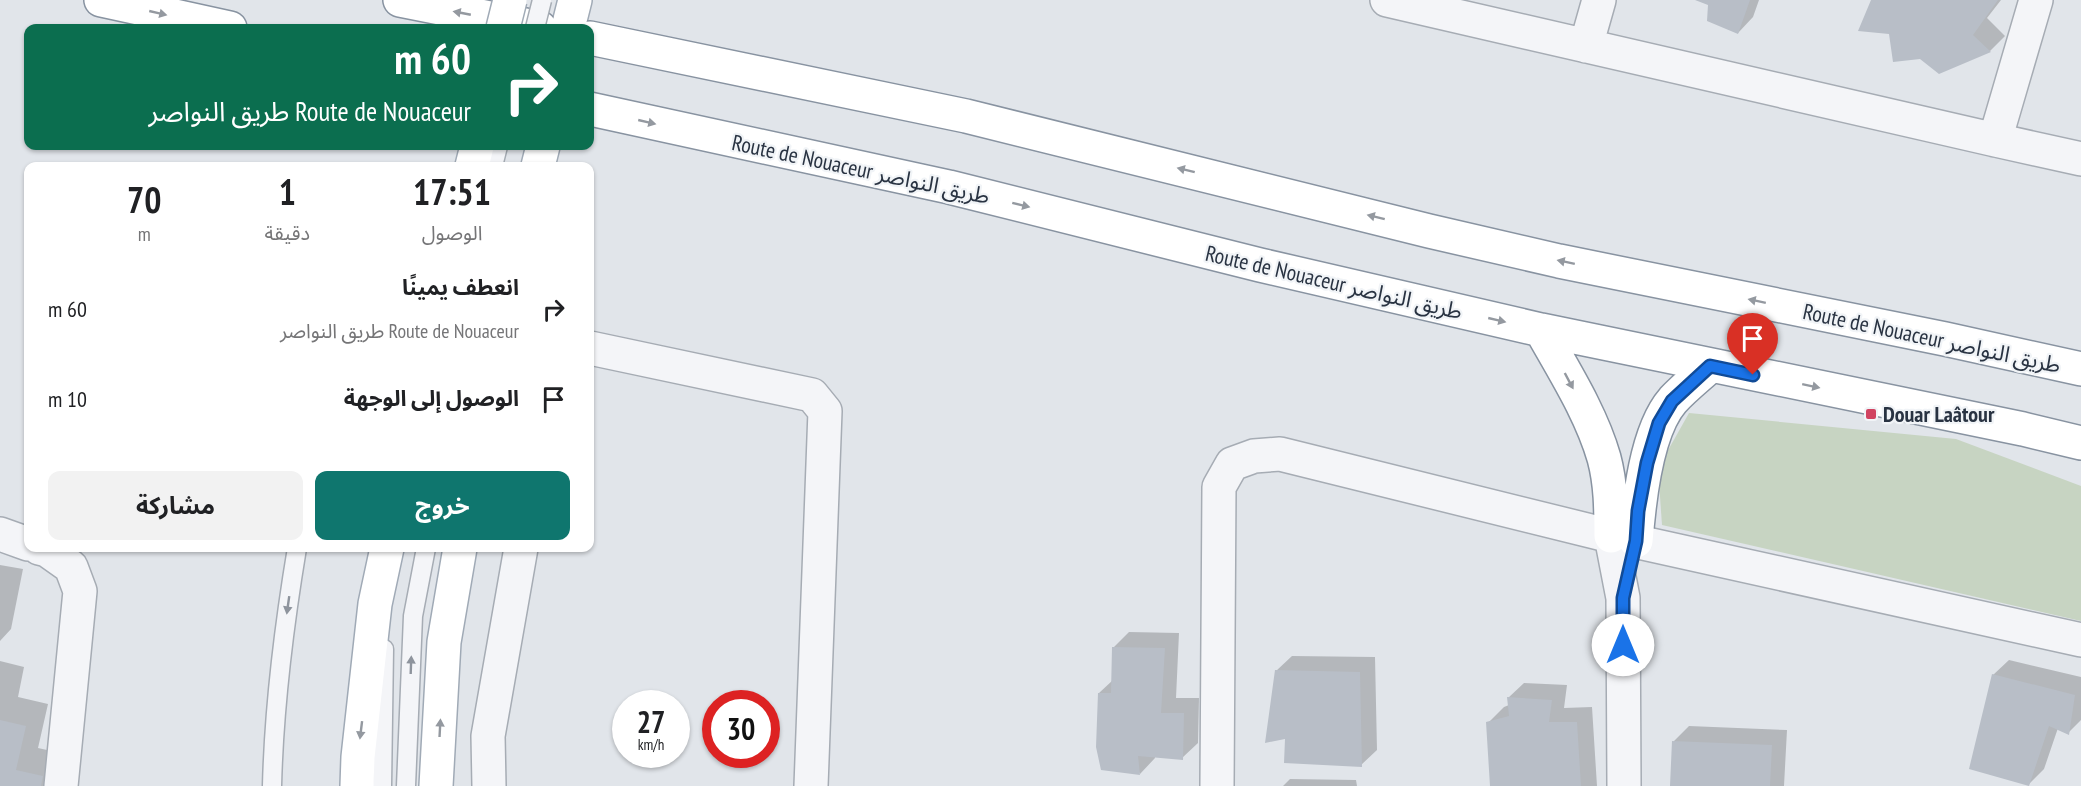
<!DOCTYPE html>
<html lang="ar">
<head>
<meta charset="utf-8">
<style>
	:root { --surface:#fff; --page:#f2f2f2; --text:#202124; --muted:#757577; --accent:#0f766e }
	body { margin:0; font-family:"PT Sans Narrow","Noto Sans Arabic",sans-serif; background:var(--page); color:var(--text); direction:rtl; height:100vh; display:flex; flex-direction:column; font-size:22px; white-space:nowrap }
	* { box-sizing:border-box; margin:0 }
	p { font-size:20px; color:var(--muted) }
	.icon { flex:none; width:33px; height:33px; fill:none; stroke:currentColor; stroke-width:2; stroke-linecap:round; stroke-linejoin:round }
	.map { position:relative; flex:1; overflow:hidden; direction:ltr }
	.details { position:absolute; left:24px; top:162px; width:570px; height:390px; display:flex; flex-direction:column; background:var(--surface); border-radius:12px; box-shadow:0 2px 4px #0004; direction:rtl }
	.details>* { flex:none }
	.hud { position:absolute; left:24px; top:24px; width:570px; height:126px; border-radius:12px; box-shadow:0 2px 4px #0004; direction:rtl; background:#0b6e4f; color:#fff; overflow:hidden }
	.speed { position:absolute; left:612px; top:690px; display:flex; gap:12px; font-size:30px; font-weight:700; text-align:center }
	.speed>* { display:grid; place-content:center; width:78px; height:78px; border-radius:50%; background:var(--surface); box-shadow:0 2px 4px #0004; line-height:1 }
	.speed small { font-size:15px; font-weight:400 }
	.speed .limit { border:9px solid #d22; background:#fff; color:#111 }
	.pin { position:absolute; display:grid; place-items:center; width:51px; height:51px; color:#fff; margin:-62px -26px; border-radius:50% 50% 50% 0; rotate:-45deg; box-shadow:0 0 6px #0007 }
	.pin .icon { rotate:45deg }
	.me { position:absolute; width:66px; margin:-33px; rotate:0deg; stroke-linejoin:round; filter:drop-shadow(0 0 4px #0008) }
	.turn { display:flex; align-items:center; gap:21px; height:126px; padding:0 24px; font-size:27px }
	.turn .icon { width:78px; height:78px; stroke-width:2.5 }
	.turn b { display:block; font-size:42px; line-height:51px }
	.eta { display:flex; justify-content:space-evenly; align-items:center; height:102px; text-align:center }
	.eta b { font-size:36px; font-weight:700; line-height:42px }
	.cta { display:flex; gap:12px; margin-top:auto; padding:12px 24px }
	.cta a { flex:1; height:69px; border-radius:12px; background:var(--accent); color:#fff; font-size:24px; font-weight:700; line-height:69px; text-align:center }
	.cta a+a { background:var(--page); color:var(--text) }
	ul { padding:0; list-style:none }
	li { display:flex; align-items:center; gap:18px; height:90px; padding:0 24px }
	li div { flex:1 }
	li b { display:block; font-size:22px }
	li em { font-style:normal }
	.map>svg:first-child { display:block }
	.green { fill:#c7d4c2 }
	.shadow { fill:#0003 }
	.building { fill:#b8bec7 }
	.lines { fill:none; stroke-linecap:round; stroke-linejoin:round }
	.lane-casing { stroke:#a6acb4; stroke-width:21 }
	.street-casing { stroke:#a6acb4; stroke-width:36 }
	.primary-casing { stroke:#a0aab6; stroke-width:36 }
	.highway-casing { stroke:#8893a1; stroke-width:36 }
	.lane { stroke:#f4f5f8; stroke-width:18 }
	.street { stroke:#f4f5f8; stroke-width:33 }
	.primary { stroke:#fff; stroke-width:33 }
	.highway { stroke:#fff; stroke-width:33 }
	.lane-bridge-casing { stroke:#a6acb4; stroke-width:21; stroke-linecap:butt }
	.primary-bridge-casing { stroke:#a0aab6; stroke-width:36; stroke-linecap:butt }
	.lane-bridge { stroke:#f4f5f8; stroke-width:18 }
	.primary-bridge { stroke:#fff; stroke-width:33 }
	.oneway { fill:#9499a0 }
	.oneway2 { fill:#8e949d }
	.route-casing { stroke:#114b97; stroke-width:15 }
	.route { stroke:#1a73e8; stroke-width:10 }
	.poi-dot { fill:#d14461; stroke:#f1f4f7; stroke-width:2 }
	.labels { text-anchor:middle; dominant-baseline:central; stroke-width:4.5; stroke-linejoin:round; paint-order:stroke }
	.street-label { font-size:22px; fill:#293342; stroke:#f1f4f7 }
	.poi-label { font-size:22px; font-weight:bold; fill:#293342; stroke:#f1f4f7; text-anchor:start }
</style>
</head>
<body>
<div class="map">
<svg width="2081" height="786" viewBox="0 0 2081 786">
	<rect width="100%" height="100%" fill="#e1e5ea"/>
	<path class="green" d="M 1689,413 L 1956,439 L 2081,486 L 2081,621 L 1662,525 L 1658,468 Z"/>
	<path class="shadow" d="M 1698,0 L 1759,0 L 1753,17 L 1738,33 L 1709,4 Z
		M 1872,0 L 2001,0 L 1987,18 L 2005,36 L 1990,51 L 1890,33 Z
		M 0,565 L 23,569 L 11,629 L 0,641 Z
		M 1129,632 L 1179,633 L 1176,698 L 1199,698 L 1198,743 L 1182,758 L 1155,756 L 1155,758 L 1140,774 L 1099,693 L 1113,680 L 1113,648 Z
		M 1292,656 L 1375,657 L 1377,750 L 1361,765 L 1286,737 L 1276,671 Z
		M 2009,660 L 2081,677 L 2081,720 L 2068,733 L 2058,728 L 2044,769 L 2029,784 L 1993,675 Z
		M 0,661 L 24,667 L 18,697 L 48,704 L 38,748 L 65,754 L 49,786 L 0,786 Z
		M 1524,683 L 1567,685 L 1564,708 L 1592,707 L 1597,786 L 1491,786 L 1488,723 L 1504,707 L 1509,705 L 1508,698 Z
		M 1689,726 L 1787,730 L 1784,786 L 1672,786 L 1674,741 Z
		M 1290,779 L 1356,780 L 1357,786 L 1283,786 Z"/>
	<path class="building" d="M 1695,0 L 1750,0 L 1738,34 L 1707,21 L 1708,5 Z
		M 1871,0 L 1998,0 L 1973,35 L 1991,52 L 1939,74 L 1920,59 L 1893,62 L 1889,34 L 1858,31 Z
		M 1112,647 L 1165,648 L 1161,713 L 1184,713 L 1183,760 L 1138,756 L 1140,775 L 1101,770 L 1096,747 L 1098,693 L 1111,693 Z
		M 1275,670 L 1360,672 L 1362,767 L 1284,763 L 1285,739 L 1265,743 Z
		M 1992,674 L 2075,695 L 2069,735 L 2049,726 L 2029,786 L 1969,769 Z
		M 1507,697 L 1552,700 L 1549,722 L 1577,722 L 1581,786 L 1490,786 L 1486,722 L 1509,716 Z
		M 0,720 L 26,726 L 16,770 L 43,776 L 41,786 L 0,786 Z
		M 1672,741 L 1772,745 L 1770,786 L 1670,786 Z"/>
	<g class="lines">
		<g class="lane-casing">
			<path id="lane" d="M 493,166 L 498,146
				M 272,786 C 274,706 284,626 297,548
				M 382,786 L 384,649
				M 406,786 L 413,616 L 426,548"/>
		</g>
		<g class="street-casing">
			<path id="street" d="M 1387,0 C 1618,52 1849,108 2081,159
				M 1586,46 L 1599,0
				M 1995,140 L 2036,0
				M 590,348 L 812,395 L 825,411 L 811,786
				M 0,534 L 28,544
				M 1611,536 L 1623,598 L 1624,786
				M 39,548 L 47,550 L 71,567 L 80,591 L 61,786
				M 489,786 L 488,736 L 521,548
				M 1217,786 L 1219,487 L 1232,464 L 1254,456 L 1280,454 L 1611,536 L 2081,640"/>
		</g>
		<g class="primary-casing">
			<path id="primary" d="M 568,28 L 575,0
				M 472,166 L 477,146
				M 538,166 L 543,146
				M 357,786 L 358,757 L 375,604 L 387,548
				M 436,786 L 444,642 L 460,548"/>
		</g>
		<g class="highway-casing">
			<path id="highway" d="M 101,0 L 230,28
				M 400,0 L 540,28
				M 590,38 L 966,116 L 1429,231 L 1559,261 L 1945,339 L 2081,369
				M 590,109 L 949,187 L 1260,265 L 1541,330 L 2023,429 L 2081,443
				M 1541,330 C 1564,371 1591,413 1604,458 C 1611,484 1611,510 1611,536
				M 1636,541 C 1639,501 1646,431 1673,400 C 1684,388 1698,377 1710,366"/>
		</g>
		<use href="#lane" class="lane"/>
		<use href="#street" class="street"/>
		<use href="#primary" class="primary"/>
		<use href="#highway" class="highway"/>
		<g class="lane-bridge-casing">
			<path id="lane-bridge" d="M 535,28 L 542,0"/>
		</g>
		<g class="primary-bridge-casing">
			<path id="primary-bridge" d="M 503,28 L 510,0"/>
		</g>
		<use href="#lane-bridge" class="lane-bridge"/>
		<use href="#primary-bridge" class="primary-bridge"/>
	</g>
	<defs><path id="oneway-solid" d="M-6-.8H1V-3.2L6.5 0L1 3.2V.8H-6Z" transform="scale(1.5)"/></defs>
	<g class="oneway">
		<use href="#oneway-solid" transform="translate(158 13) rotate(13)"/>
		<use href="#oneway-solid" transform="translate(462 13) rotate(-169)"/>
		<use href="#oneway-solid" transform="translate(647 122) rotate(13)"/>
		<use href="#oneway-solid" transform="translate(1186 170) rotate(-166)"/>
		<use href="#oneway-solid" transform="translate(1021 205) rotate(14)"/>
		<use href="#oneway-solid" transform="translate(1376 217) rotate(-166)"/>
		<use href="#oneway-solid" transform="translate(1566 262) rotate(-168)"/>
		<use href="#oneway-solid" transform="translate(1757 301) rotate(-168)"/>
		<use href="#oneway-solid" transform="translate(1497 320) rotate(13)"/>
		<use href="#oneway-solid" transform="translate(1569 381) rotate(62)"/>
		<use href="#oneway-solid" transform="translate(1811 386) rotate(12)"/>
		<use href="#oneway-solid" transform="translate(440 728) rotate(-87)"/>
		<use href="#oneway-solid" transform="translate(361 730) rotate(97)"/>
	</g>
	<g class="oneway2">
		<use href="#oneway-solid" transform="translate(288 605) rotate(98)"/>
		<use href="#oneway-solid" transform="translate(411 665) rotate(-88)"/>
	</g>
	<g class="lines">
		<g class="route-casing">
			<path id="route" d="M 1623,645 L 1623,598 L 1636,541 L 1638,511 L 1647,463 L 1659,423 L 1672,401 L 1710,366 L 1753,375"/>
		</g>
		<use href="#route" class="route"/>
	</g>
	<rect class="poi-dot" x="1865" y="408" width="12" height="12" rx="3"/>
	<g class="labels">
		<g class="street-label">
			<text transform="translate(861 169) rotate(12)">Route de Nouaceur طريق النواصر</text>
			<text transform="translate(1334 282) rotate(13)">Route de Nouaceur طريق النواصر</text>
			<text transform="translate(1932 338) rotate(12)">Route de Nouaceur طريق النواصر</text>
		</g>
		<g class="poi-label">
			<text x="1883" y="414">Douar Laâtour</text>
		</g>
	</g>
</svg>
<div class="speed"><div>27<small>km/h</small></div><div class="limit">30</div></div>
<div class="pin" style="left:1753px;top:375px;background:#d93025"><svg class="icon" aria-label="arrive" viewBox="0 0 24 24"><path d="M6 21V4h12l-3 4 3 4H6"/></svg></div>
<svg class="me" style="left:1623px;top:645px" viewBox="-20 -20 40 40"><circle r="19" fill="#fff"/><path d="M0-13L10 11 0 6-10 11z" fill="#1a73e8"/></svg>
<div class="hud">
<div class="turn"><svg class="icon" aria-label="right" viewBox="0 0 24 24"><path d="M7 20v-9h11M14 6l5 5-5 5"/></svg><div><b>60 m</b>Route de Nouaceur طريق النواصر</div></div>
</div>
<section class="details">
<div class="eta">
<div><b>17:51</b><p>الوصول</p></div>
<div><b>1</b><p>دقيقة</p></div>
<div><b>70</b><p>m</p></div>
</div>
<ul>
<li><svg class="icon" aria-label="right" viewBox="0 0 24 24"><path d="M7 20v-9h11M14 6l5 5-5 5"/></svg><div><b>انعطف يمينًا</b><p>Route de Nouaceur طريق النواصر</p></div><em>60 m</em></li>
<li><svg class="icon" aria-label="arrive" viewBox="0 0 24 24"><path d="M6 21V4h12l-3 4 3 4H6"/></svg><div><b>الوصول إلى الوجهة</b></div><em>10 m</em></li>
</ul>
<div class="cta"><a>خروج</a><a>مشاركة</a></div>
</section>
</div>
</body>
</html>
